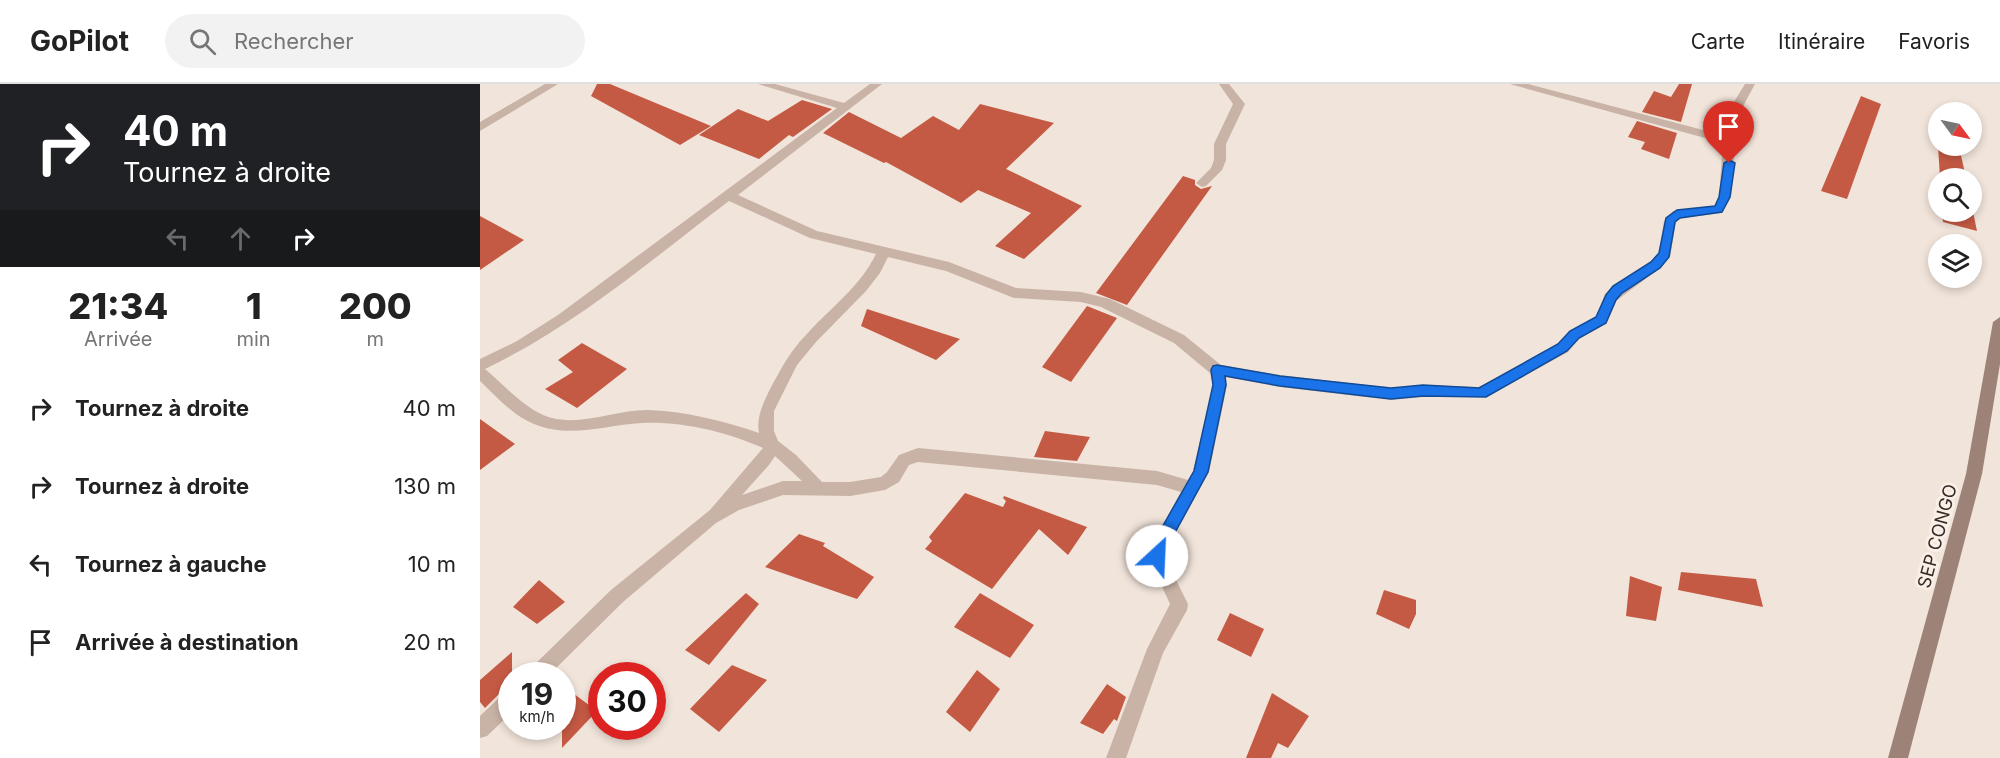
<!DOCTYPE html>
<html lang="fr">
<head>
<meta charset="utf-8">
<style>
	:root { --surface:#fff; --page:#f2f2f2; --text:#222; --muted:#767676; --line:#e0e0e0 }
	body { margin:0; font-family:Inter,sans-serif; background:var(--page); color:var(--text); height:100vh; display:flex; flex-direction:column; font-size:22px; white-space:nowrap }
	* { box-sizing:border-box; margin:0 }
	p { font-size:20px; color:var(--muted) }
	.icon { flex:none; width:33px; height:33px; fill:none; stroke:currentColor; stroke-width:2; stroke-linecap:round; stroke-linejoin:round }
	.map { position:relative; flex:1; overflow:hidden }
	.drawer { display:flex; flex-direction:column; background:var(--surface); width:480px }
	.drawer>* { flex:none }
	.top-card { background:#202124; color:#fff; overflow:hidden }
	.needle { width:39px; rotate:123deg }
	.buttons { position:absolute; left:1448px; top:18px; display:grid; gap:12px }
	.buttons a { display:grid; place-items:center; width:54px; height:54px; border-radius:50%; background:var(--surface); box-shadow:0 3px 9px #0003; font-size:30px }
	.speed { position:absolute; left:18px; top:578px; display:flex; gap:12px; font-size:30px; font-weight:700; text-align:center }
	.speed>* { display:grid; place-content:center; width:78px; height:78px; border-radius:50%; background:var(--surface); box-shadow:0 3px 9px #0003; line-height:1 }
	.speed small { font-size:15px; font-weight:400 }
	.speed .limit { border:9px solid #d22; background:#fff; color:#111 }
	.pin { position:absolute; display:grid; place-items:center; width:51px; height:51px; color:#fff; margin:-62px -26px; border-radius:50% 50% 50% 0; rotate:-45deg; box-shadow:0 0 6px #0007 }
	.pin .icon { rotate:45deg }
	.me { position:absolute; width:66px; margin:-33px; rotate:25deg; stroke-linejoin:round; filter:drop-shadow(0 0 4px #0008) }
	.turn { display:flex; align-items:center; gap:21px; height:126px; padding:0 24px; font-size:27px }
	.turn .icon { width:78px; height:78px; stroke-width:2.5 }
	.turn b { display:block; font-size:42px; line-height:51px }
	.lanes { display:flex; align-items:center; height:57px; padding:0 24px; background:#0003; justify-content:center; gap:30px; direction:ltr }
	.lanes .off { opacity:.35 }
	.eta { display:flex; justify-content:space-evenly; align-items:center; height:102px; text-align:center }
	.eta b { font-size:36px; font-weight:800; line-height:42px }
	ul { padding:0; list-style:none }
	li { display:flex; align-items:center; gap:18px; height:78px; padding:0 24px }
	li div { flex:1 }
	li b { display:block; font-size:22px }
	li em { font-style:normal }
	header { display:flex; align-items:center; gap:36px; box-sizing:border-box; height:84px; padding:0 30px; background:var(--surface); border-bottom:2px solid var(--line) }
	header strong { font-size:28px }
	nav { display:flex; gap:33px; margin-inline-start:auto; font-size:21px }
	.search { width:420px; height:54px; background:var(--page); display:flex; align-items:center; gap:15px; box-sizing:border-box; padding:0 21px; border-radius:33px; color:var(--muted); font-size:22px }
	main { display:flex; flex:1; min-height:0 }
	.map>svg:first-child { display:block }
	.building { fill:#c55a44 }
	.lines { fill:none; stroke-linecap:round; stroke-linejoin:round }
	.lane { fill:#c9b3a6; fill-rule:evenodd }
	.street { fill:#c9b3a6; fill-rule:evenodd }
	.secondary { fill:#9d8277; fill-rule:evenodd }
	.route { fill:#1a73e8; stroke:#114b97; stroke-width:1.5 }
	.labels { text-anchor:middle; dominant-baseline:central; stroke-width:6; stroke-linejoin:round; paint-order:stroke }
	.street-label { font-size:18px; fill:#352a27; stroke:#f9efe6 }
</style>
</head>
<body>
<header>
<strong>GoPilot</strong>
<div class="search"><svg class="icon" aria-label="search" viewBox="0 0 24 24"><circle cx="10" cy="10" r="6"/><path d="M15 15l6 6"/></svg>Rechercher</div>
<nav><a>Carte</a><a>Itinéraire</a><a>Favoris</a></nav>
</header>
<main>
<section class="drawer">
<div class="top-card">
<div class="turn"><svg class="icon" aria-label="right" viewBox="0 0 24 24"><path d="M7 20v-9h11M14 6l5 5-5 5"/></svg><div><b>40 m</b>Tournez à droite</div></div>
<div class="lanes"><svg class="icon off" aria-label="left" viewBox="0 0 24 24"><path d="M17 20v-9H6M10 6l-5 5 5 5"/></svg><svg class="icon off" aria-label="ahead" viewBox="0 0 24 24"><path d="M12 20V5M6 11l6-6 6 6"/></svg><svg class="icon" aria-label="right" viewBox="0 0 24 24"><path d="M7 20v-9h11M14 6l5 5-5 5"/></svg></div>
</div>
<div class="eta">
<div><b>21:34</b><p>Arrivée</p></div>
<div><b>1</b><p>min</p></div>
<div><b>200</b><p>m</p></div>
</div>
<ul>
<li><svg class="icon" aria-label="right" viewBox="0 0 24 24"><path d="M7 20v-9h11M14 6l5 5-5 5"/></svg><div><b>Tournez à droite</b></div><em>40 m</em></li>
<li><svg class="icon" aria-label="right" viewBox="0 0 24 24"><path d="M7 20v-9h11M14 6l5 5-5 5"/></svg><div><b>Tournez à droite</b></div><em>130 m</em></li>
<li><svg class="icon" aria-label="left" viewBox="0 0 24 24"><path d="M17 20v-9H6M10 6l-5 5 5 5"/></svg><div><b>Tournez à gauche</b></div><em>10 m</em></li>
<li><svg class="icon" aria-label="arrive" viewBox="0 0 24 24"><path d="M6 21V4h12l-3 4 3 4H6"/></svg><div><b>Arrivée à destination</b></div><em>20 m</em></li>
</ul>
</section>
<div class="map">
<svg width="1520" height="674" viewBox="0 0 1520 674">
	<rect width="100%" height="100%" fill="#f1e4da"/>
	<path class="building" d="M 117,0 L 130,0 L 231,42 L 200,61 L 111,12 Z
		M 1199,0 L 1212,0 L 1201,38 L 1162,28 L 1174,7 L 1191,13 Z
		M 1381,12 L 1401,20 L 1367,115 L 1341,107 Z
		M 322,16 L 352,25 L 313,53 L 309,51 L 279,75 L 219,51 L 258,25 L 288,37 Z
		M 500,20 L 574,39 L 526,85 L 602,122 L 544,175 L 515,162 L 551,129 L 498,106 L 481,119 L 406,78 L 404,79 L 343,49 L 369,28 L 421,54 L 453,32 L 479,46 Z
		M 1157,37 L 1197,49 L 1189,75 L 1161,65 L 1165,58 L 1148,53 Z
		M 1458,62 L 1479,62 L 1486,94 L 1460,94 Z
		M 703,92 L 715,96 L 715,101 L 721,105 L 732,102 L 647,221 L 616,209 Z
		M 1491,118 L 1497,147 L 1463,138 L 1462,128 L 1491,128 Z
		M 0,132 L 44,156 L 0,186 Z
		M 607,222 L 637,234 L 591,298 L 562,283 Z
		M 387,225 L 480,255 L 456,276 L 381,242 Z
		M 102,259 L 147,285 L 97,324 L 65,305 L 93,288 L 78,276 Z
		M 0,335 L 35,360 L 0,386 Z
		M 565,347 L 610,353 L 597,377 L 554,373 Z
		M 485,409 L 523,423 L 526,417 L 523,414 L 524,412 L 607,443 L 588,471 L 559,445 L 512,505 L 445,465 L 452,457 L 449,453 Z
		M 319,450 L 345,459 L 343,462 L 394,493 L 377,515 L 285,483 Z
		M 1201,488 L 1276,495 L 1283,523 L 1198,506 Z
		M 1150,492 L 1182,503 L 1176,537 L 1146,532 Z
		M 59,496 L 85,518 L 57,540 L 33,523 Z
		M 904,506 L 936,516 L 936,530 L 929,545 L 896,530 Z
		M 266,509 L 279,520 L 229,581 L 205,566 Z
		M 500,509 L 554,541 L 530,574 L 474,543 Z
		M 750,529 L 784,545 L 771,573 L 737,556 Z
		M 32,568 L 32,604 L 23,606 L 5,624 L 0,618 L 0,596 Z
		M 252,581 L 287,596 L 239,648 L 210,625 Z
		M 497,586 L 520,605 L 490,648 L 466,628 Z
		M 627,600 L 646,613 L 637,637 L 634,635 L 623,650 L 600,639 Z
		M 82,601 L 117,627 L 82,664 Z
		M 792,609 L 829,632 L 808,664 L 798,659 L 791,674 L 766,674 Z"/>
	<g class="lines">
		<path class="lane" d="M 739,0 L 749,0 L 765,20 L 746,60 L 746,76 L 742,86 L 726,102 L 722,103 L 716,99 L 731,84 L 734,76 L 734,60 L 753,20 Z"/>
		<path class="street" d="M 65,0 L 78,0 L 0,47 L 0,38 Z
			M 278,0 L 295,0 L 364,19 L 390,0 L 402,0 L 258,111 L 337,147 L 469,178 L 536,204 L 601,208 L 630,215 L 704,251 L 741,281 L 800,291 L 911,304 L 943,301 L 999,303 L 1078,260 L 1089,247 L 1116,233 L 1125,210 L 1133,202 L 1170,178 L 1179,169 L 1184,137 L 1193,127 L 1234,122 L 1239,113 L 1243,59 L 1030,0 L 1048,0 L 1246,52 L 1249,46 L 1249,26 L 1265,0 L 1275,0 L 1261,26 L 1261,46 L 1255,57 L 1251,113 L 1242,129 L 1201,134 L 1196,138 L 1190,173 L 1180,184 L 1136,217 L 1126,240 L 1099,255 L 1088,268 L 1006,313 L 943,313 L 911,316 L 800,303 L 746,293 L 747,301 L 729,388 L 685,467 L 687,478 L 708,520 L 707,526 L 683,569 L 646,674 L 626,674 L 667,565 L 690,520 L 671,479 L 669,466 L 701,408 L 677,401 L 438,378 L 429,381 L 419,398 L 405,406 L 370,412 L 303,411 L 259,426 L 236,439 L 143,518 L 69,591 L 47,591 L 50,585 L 131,506 L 230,426 L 283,364 C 247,348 201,337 162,339 C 124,341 91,355 54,340 C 33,332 16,312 0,297 L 0,275 L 37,257 L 78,231 L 357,24 ZM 249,117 L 330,154 L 396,170 C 380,203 350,224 326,251 C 310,267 301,285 290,305 C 283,320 276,333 279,349 C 244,337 205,327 167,326 C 133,326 96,345 63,331 C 41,321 23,300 5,285 C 95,242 171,176 249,117 ZM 408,173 L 466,187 L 534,214 L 601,218 L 621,223 L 694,259 L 730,289 L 733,301 L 713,387 L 708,396 L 677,387 L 438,364 L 419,371 L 407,388 L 401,393 L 370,398 L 342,398 L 316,371 L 298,357 L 294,347 L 294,327 L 317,281 L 336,258 L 386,207 L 400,189 ZM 295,372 L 322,397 L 303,397 L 262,411 L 289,381 Z
			M 32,606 L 32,628 L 7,652 L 0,654 L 0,632 L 25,608 Z"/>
		<path class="secondary" d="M 1520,233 L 1520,280 L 1502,390 L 1428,674 L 1408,674 L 1486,390 L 1513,238 Z"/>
	</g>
	<path class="route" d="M 1249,76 L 1255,79 L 1250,113 L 1242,128 L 1200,134 L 1195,138 L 1189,173 L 1180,184 L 1142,209 L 1136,216 L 1126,239 L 1099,254 L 1087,267 L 1006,313 L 943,312 L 911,315 L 800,302 L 745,292 L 746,301 L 728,388 L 685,467 L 682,477 L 677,479 L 672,477 L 670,472 L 672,461 L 714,387 L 733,301 L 731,286 L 733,282 L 737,281 L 800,292 L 911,304 L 943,301 L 999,304 L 1078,260 L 1090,247 L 1116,233 L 1126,211 L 1133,202 L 1171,178 L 1179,169 L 1186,134 L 1197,126 L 1235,122 L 1239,113 L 1244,79 Z"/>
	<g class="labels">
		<g class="street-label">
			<text transform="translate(1457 452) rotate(-75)">SEP CONGO</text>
		</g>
	</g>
</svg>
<div class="buttons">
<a><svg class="needle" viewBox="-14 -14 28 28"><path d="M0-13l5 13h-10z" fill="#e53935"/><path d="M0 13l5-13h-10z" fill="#767676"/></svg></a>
<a><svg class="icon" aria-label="search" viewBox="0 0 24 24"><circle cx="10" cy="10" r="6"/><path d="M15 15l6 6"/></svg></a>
<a><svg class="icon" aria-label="layers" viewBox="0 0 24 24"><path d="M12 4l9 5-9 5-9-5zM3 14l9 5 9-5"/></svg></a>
</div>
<div class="speed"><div>19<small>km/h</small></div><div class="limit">30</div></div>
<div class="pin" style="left:1249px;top:79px;background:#d93025"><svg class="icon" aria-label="arrive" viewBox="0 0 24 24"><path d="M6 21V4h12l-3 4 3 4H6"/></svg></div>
<svg class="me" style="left:677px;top:472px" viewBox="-20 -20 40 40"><circle r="19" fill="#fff"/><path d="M0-13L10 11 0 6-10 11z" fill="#1a73e8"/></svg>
</div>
</main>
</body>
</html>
